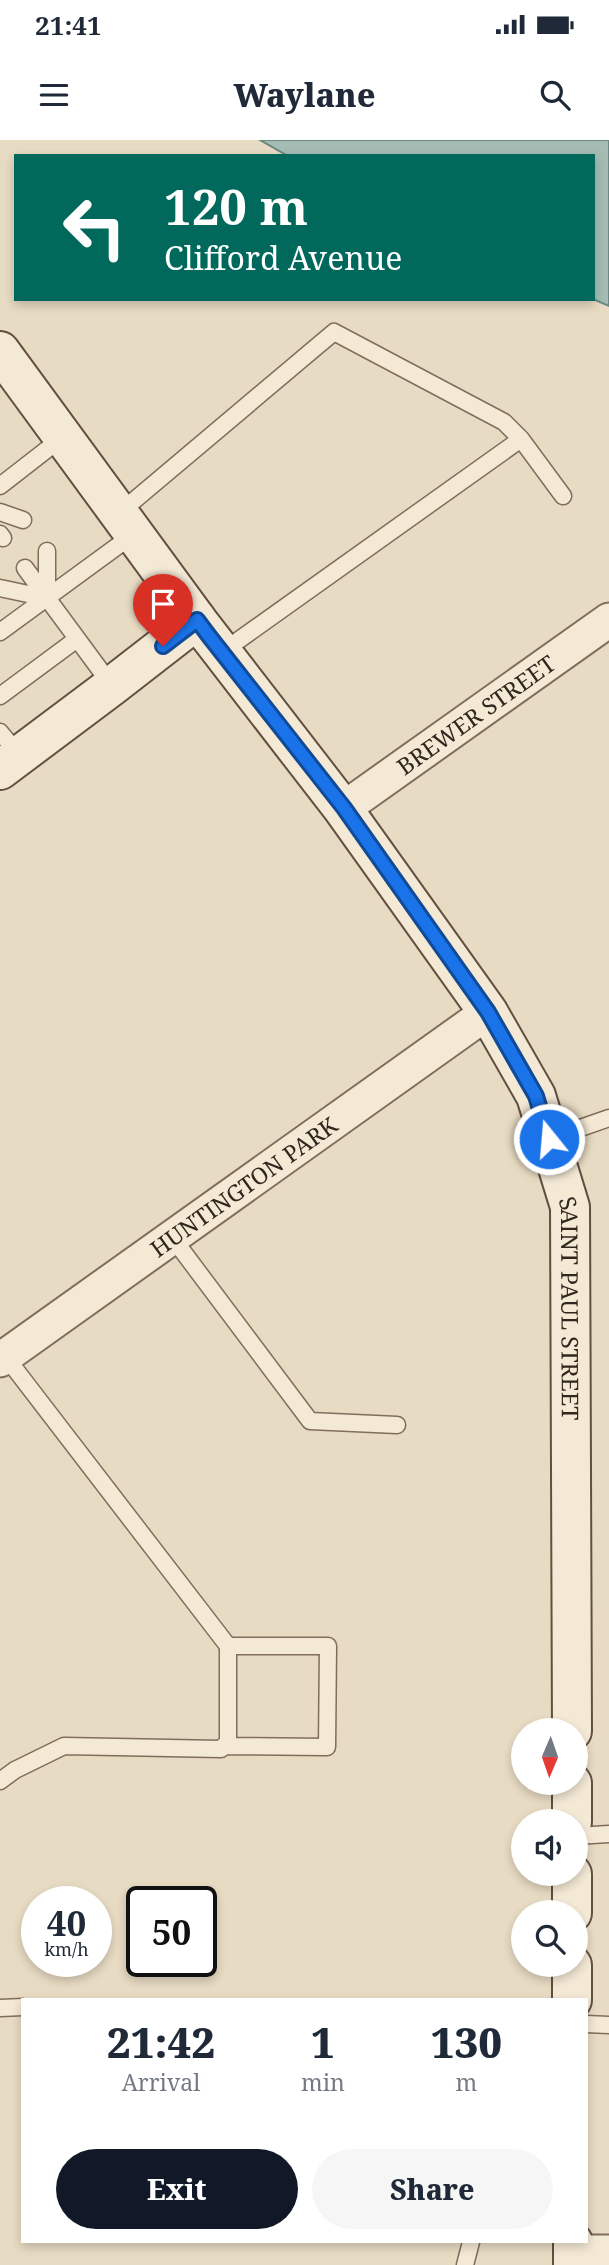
<!DOCTYPE html>
<html lang="en">
<head>
<meta charset="utf-8">
<style>
	:root { --surface:#fff; --page:#f6f6f7; --text:#1f2937; --muted:#747a83; --accent:#111827 }
	body { margin:0; font-family:"Noto Serif",serif; background:var(--page); color:var(--text); height:100vh; display:flex; flex-direction:column; font-size:26px; white-space:nowrap }
	* { box-sizing:border-box; margin:0 }
	p { font-size:23px; color:var(--muted) }
	.icon { flex:none; width:38px; height:38px; fill:none; stroke:currentColor; stroke-width:2; stroke-linecap:round; stroke-linejoin:round }
	.map { position:relative; flex:1; overflow:hidden }
	.sheet { position:absolute; left:21px; top:1858px; width:567px; height:245px; display:flex; flex-direction:column; background:var(--surface); border-radius:0px; box-shadow:0 4px 10px #0003 }
	.sheet>* { flex:none }
	.guide { position:absolute; left:14px; top:14px; width:581px; height:147px; border-radius:0px; box-shadow:0 4px 10px #0003; background:#00695c; color:#fff; overflow:hidden }
	.needle { width:46px; rotate:182deg }
	.fabs { position:absolute; left:511px; top:1578px; display:grid; gap:14px }
	.fabs a { display:grid; place-items:center; width:77px; height:77px; border-radius:50%; background:var(--surface); box-shadow:0 4px 10px #0003; font-size:35px }
	.speed { position:absolute; left:21px; top:1746px; display:flex; gap:14px; font-size:35px; font-weight:700; text-align:center }
	.speed>* { display:grid; place-content:center; width:91px; height:91px; border-radius:50%; background:var(--surface); box-shadow:0 4px 10px #0003; line-height:1 }
	.speed small { font-size:18px; font-weight:400 }
	.speed .limit { border:4px solid #111; border-radius:10px; background:#fff; color:#111 }
	.pin { position:absolute; display:grid; place-items:center; width:60px; height:60px; color:#fff; margin:-72px -30px; border-radius:50% 50% 50% 0; rotate:-45deg; box-shadow:0 0 7px #0007 }
	.pin .icon { rotate:45deg }
	.me { position:absolute; width:77px; margin:-38px; rotate:343deg; stroke-linejoin:round; filter:drop-shadow(0 0 5px #0008) }
	.turn { display:flex; align-items:center; gap:24px; height:147px; padding:0 35px; font-size:32px }
	.turn .icon { width:91px; height:91px; stroke-width:2.5 }
	.turn b { display:block; font-size:49px; line-height:60px }
	.eta { display:flex; justify-content:space-evenly; align-items:center; height:119px; text-align:center }
	.eta b { font-size:42px; font-weight:800; line-height:49px }
	.button { display:flex; gap:14px; margin-top:auto; padding:14px 35px }
	.button a { flex:1; height:80px; border-radius:42px; background:var(--accent); color:#fff; font-size:28px; font-weight:800; line-height:80px; text-align:center }
	.button a+a { background:var(--page); color:var(--text) }
	.status { display:flex; justify-content:space-between; align-items:center; height:49px; padding:0 35px; background:var(--surface); direction:ltr }
	.status svg { height:19px; fill:currentColor }
	header { display:flex; justify-content:space-between; align-items:center; height:91px; padding:0 35px; background:var(--surface); font-size:32px; font-weight:800 }
	.map>svg:first-child { display:block }
	.water { fill:#a4bcb3; stroke:#6d8880; stroke-width:2 }
	.lines { fill:none; stroke-linecap:round; stroke-linejoin:round }
	.service-casing { stroke:#806d5c; stroke-width:19 }
	.minor-casing { stroke:#806d5c; stroke-width:37 }
	.secondary-casing { stroke:#624f3f; stroke-width:42 }
	.service { stroke:#f4e9d5; stroke-width:16 }
	.minor { stroke:#f4e9d5; stroke-width:33 }
	.secondary { stroke:#f4e9d5; stroke-width:38 }
	.route-casing { stroke:#114b97; stroke-width:18 }
	.route { stroke:#1a73e8; stroke-width:12 }
	.labels { text-anchor:middle; dominant-baseline:central; stroke-width:6; stroke-linejoin:round; paint-order:stroke }
	.street-label { font-size:23px; fill:#32271e; stroke:#f1e6d1 }
</style>
</head>
<body>
<div class="status"><b>21:41</b><svg viewBox="0 0 49 12"><path d="M0 12V9h3v3zM5 12V6h3v6zM10 12V3h3v9zM15 12V0h3v12zM26 1h20v11H26zM47 4h2v5h-2z"/></svg></div>
<header><svg class="icon" aria-label="menu" viewBox="0 0 24 24"><path d="M4 6h16M4 12h16M4 18h16"/></svg>Waylane<svg class="icon" aria-label="search" viewBox="0 0 24 24"><circle cx="10" cy="10" r="6"/><path d="M15 15l6 6"/></svg></header>
<div class="map">
<svg width="609" height="2125" viewBox="0 0 609 2125">
	<rect width="100%" height="100%" fill="#e8dbc3"/>
	<path class="water" d="M 260,0 L 609,0 L 609,166 L 593,159 L 593,16 L 288,16 Z"/>
	<g class="lines">
		<g class="service-casing">
			<path id="service" d="M 0,346 L 63,297
				M 0,372 L 23,380
				M 118,374 L 334,192 L 504,282 L 521,299 L 563,356
				M 0,394 L 3,398
				M 25,428 L 112,546
				M 0,448 L 47,458 L 47,411
				M 0,492 L 134,394
				M 222,512 L 521,299
				M 0,556 L 77,499
				M 0,592 L 19,615
				M 549,999 L 609,978
				M 172,1097 L 310,1281 L 397,1285
				M 226,1606 L 327,1607 L 328,1506 L 228,1506
				M 0,1641 L 15,1630 L 64,1606 L 221,1609 L 228,1602 L 228,1506 L 5,1216
				M 576,1696 L 609,1694
				M 0,1868 L 23,1867
				M 586,1884 L 609,1885
				M 465,2125 L 471,2102"/>
		</g>
		<g class="minor-casing">
			<g id="minor">
				<path id="s1" d="M 343,669 L 609,480"/>
				<path id="s2" d="M 0,1220 L 488,872"/>
				<path d="M 573,2112 L 609,2112"/>
			</g>
		</g>
		<g class="secondary-casing">
			<g id="secondary">
				<path id="s3" d="M 0,211 L 197,480 L 343,669 L 488,872 L 536,956 L 570,1067 L 572,1591"/>
				<path d="M 0,630 L 112,546 L 197,480"/>
				<path d="M 572,1643 L 572,1682"/>
				<path d="M 572,1734 L 572,1773"/>
				<path d="M 572,1825 L 572,1860"/>
				<path d="M 573,2125 L 573,2102"/>
			</g>
		</g>
		<use href="#service" class="service"/>
		<use href="#minor" class="minor"/>
		<use href="#secondary" class="secondary"/>
	</g>
	<g class="lines">
		<g class="route-casing">
			<path id="route" d="M 163,506 L 197,480 L 209,496 L 344,668 L 488,872 L 536,956 L 549,999"/>
		</g>
		<use href="#route" class="route"/>
	</g>
	<g class="labels">
		<g class="street-label">
			<text stroke="none"><textPath href="#s1" startOffset="163">BREWER STREET</textPath></text>
			<text stroke="none"><textPath href="#s2" startOffset="299">HUNTINGTON PARK</textPath></text>
			<text stroke="none"><textPath href="#s3" startOffset="1136">SAINT PAUL STREET</textPath></text>
		</g>
	</g>
</svg>
<div class="fabs">
<a><svg class="needle" viewBox="-14 -14 28 28"><path d="M0-13l5 13h-10z" fill="#e53935"/><path d="M0 13l5-13h-10z" fill="#747a83"/></svg></a>
<a><svg class="icon" aria-label="sound" viewBox="0 0 24 24"><path d="M4 9h4l5-4v14l-5-4H4zM17 9q2 3 0 6"/></svg></a>
<a><svg class="icon" aria-label="search" viewBox="0 0 24 24"><circle cx="10" cy="10" r="6"/><path d="M15 15l6 6"/></svg></a>
</div>
<div class="speed"><div>40<small>km/h</small></div><div class="limit">50</div></div>
<div class="pin" style="left:163px;top:506px;background:#d93025"><svg class="icon" aria-label="arrive" viewBox="0 0 24 24"><path d="M6 21V4h12l-3 4 3 4H6"/></svg></div>
<svg class="me" style="left:549px;top:999px" viewBox="-20 -20 40 40"><circle r="17" fill="#1a73e8" stroke="#fff" stroke-width="3"/><path d="M0-11L8 9 0 5-8 9z" fill="#fff"/></svg>
<div class="guide">
<div class="turn"><svg class="icon" aria-label="left" viewBox="0 0 24 24"><path d="M17 20v-9H6M10 6l-5 5 5 5"/></svg><div><b>120 m</b>Clifford Avenue</div></div>
</div>
<section class="sheet">
<div class="eta">
<div><b>21:42</b><p>Arrival</p></div>
<div><b>1</b><p>min</p></div>
<div><b>130</b><p>m</p></div>
</div>
<div class="button"><a>Exit</a><a>Share</a></div>
</section>
</div>
</body>
</html>
